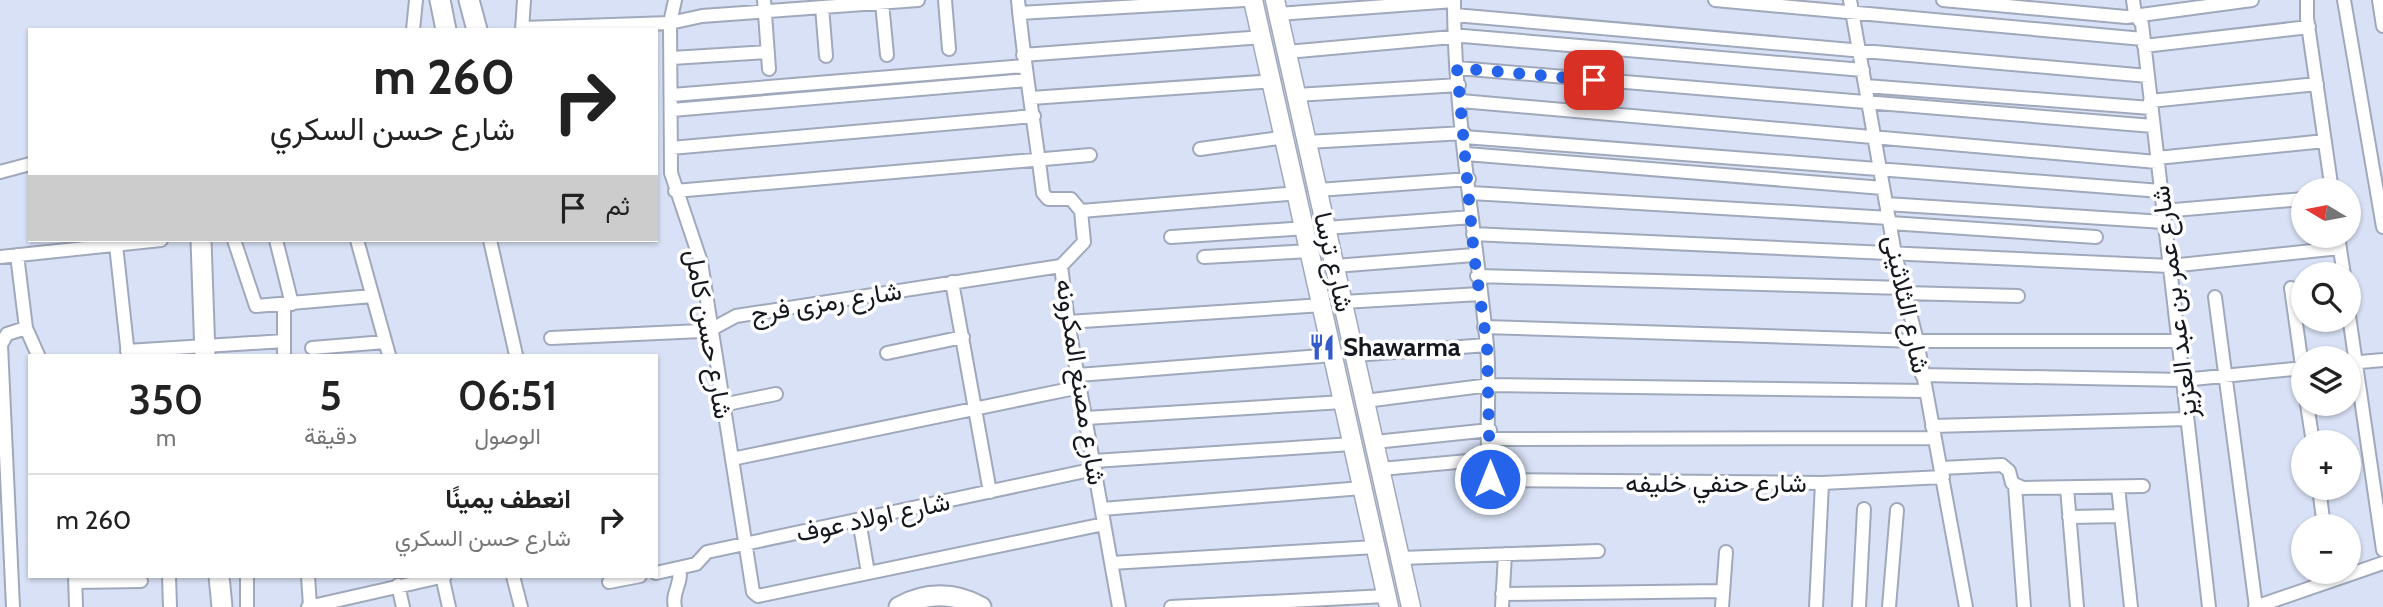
<!DOCTYPE html>
<html lang="ar">
<head>
<meta charset="utf-8">
<style>
	:root { --surface:#fff; --page:#f2f2f2; --text:#222; --muted:#767676; --line:#e0e0e0 }
	body { margin:0; font-family:Cabin,Vazirmatn,sans-serif; background:var(--page); color:var(--text); direction:rtl; height:100vh; display:flex; flex-direction:column; font-size:26px; white-space:nowrap }
	* { box-sizing:border-box; margin:0 }
	p { font-size:23px; color:var(--muted) }
	.icon { flex:none; width:38px; height:38px; fill:none; stroke:currentColor; stroke-width:2; stroke-linecap:round; stroke-linejoin:round }
	.map { position:relative; flex:1; overflow:hidden; direction:ltr }
	.panel { position:absolute; left:28px; top:354px; width:630px; height:224px; display:flex; flex-direction:column; background:var(--surface); border-radius:0px; box-shadow:0 2px 5px #0004; direction:rtl }
	.panel>* { flex:none }
	.hud { position:absolute; left:28px; top:28px; width:630px; height:214px; border-radius:0px; box-shadow:0 2px 5px #0004; direction:rtl; background:#fff; color:var(--text); overflow:hidden }
	.needle { width:46px; rotate:280deg }
	.fabs { position:absolute; left:2291px; top:178px; display:grid; gap:14px }
	.fabs a { display:grid; place-items:center; width:70px; height:70px; border-radius:50%; background:var(--surface); box-shadow:0 2px 5px #0004; font-size:35px }
	.pin { position:absolute; display:grid; place-items:center; width:60px; height:60px; color:#fff; margin:-30px; border-radius:14px; box-shadow:0 4px 10px #0006 }
	.me { position:absolute; width:77px; margin:-38px; rotate:0deg; stroke-linejoin:round; filter:drop-shadow(0 0 5px #0008) }
	.turn { display:flex; align-items:center; gap:24px; height:147px; padding:0 28px; font-size:32px }
	.turn .icon { width:91px; height:91px; stroke-width:2.5 }
	.turn b { display:block; font-size:49px; line-height:60px }
	.then { display:flex; align-items:center; height:66px; padding:0 28px; background:#0003; gap:14px; font-size:26px }
	.eta { display:flex; justify-content:space-evenly; align-items:center; height:119px; text-align:center }
	.eta b { font-size:42px; font-weight:600; line-height:49px }
	ul { padding:0; list-style:none }
	li { display:flex; align-items:center; gap:21px; height:91px; padding:0 28px; border-top:2px solid var(--line) }
	li div { flex:1 }
	li b { display:block; font-size:26px }
	li em { font-style:normal }
	.map>svg:first-child { display:block }
	.lines { fill:none; stroke-linecap:round; stroke-linejoin:round }
	.minor-casing { stroke:#a0a9bb; stroke-width:16 }
	.secondary-casing { stroke:#a0a9bb; stroke-width:21 }
	.primary-casing { stroke:#a0a9bb; stroke-width:23 }
	.minor { stroke:#fff; stroke-width:12 }
	.secondary { stroke:#fff; stroke-width:18 }
	.primary { stroke:#fff; stroke-width:19 }
	.route { stroke:#2563eb; stroke-width:12; stroke-dasharray:0 21.6 }
	.labels { text-anchor:middle; dominant-baseline:central; stroke-width:7; stroke-linejoin:round; paint-order:stroke }
	.street-label { font-size:26px; fill:#15181f; stroke:#fff }
	.poi-label { font-size:26px; font-weight:bold; fill:#15181f; stroke:#fff; text-anchor:start }
</style>
</head>
<body>
<div class="map">
<svg width="2383" height="607" viewBox="0 0 2383 607">
	<rect width="100%" height="100%" fill="#d8e1f5"/>
	<g class="lines">
		<g class="minor-casing">
			<path id="minor" d="M 675,0 L 670,23 L 671,173 L 701,262 L 753,592 L 758,596 L 1104,524
				M 764,0 L 769,69
				M 945,0 L 949,49
				M 1018,0 C 1024,65 1035,128 1043,193 L 1048,199 L 1071,199 L 1081,211 L 1084,242 L 1061,266 L 1068,322 L 1119,607
				M 1454,0 C 1454,116 1476,232 1487,346 C 1491,389 1484,440 1491,480 L 1822,483 L 1943,477
				M 1715,0 L 2143,39
				M 1850,0 L 1895,254 L 1917,341 L 1966,607
				M 1943,0 L 2126,17 L 2252,0
				M 2133,0 L 2135,14 L 2142,24 L 2209,607
				M 2307,0 L 2307,18 L 2332,191
				M 2344,0 L 2383,227
				M 2379,0 L 2383,26
				M 882,3 L 887,55
				M 822,7 L 826,56
				M 1019,13 L 1245,0
				M 1278,14 L 1454,1
				M 1454,15 L 2148,76
				M 523,28 L 670,23 L 702,16 L 918,0
				M 413,30 L 416,0
				M 522,30 L 524,0
				M 2144,46 L 2309,27
				M 1287,52 L 1463,36 L 1863,70
				M 1023,55 L 1263,37
				M 672,58 L 768,52
				M 1457,68 L 2153,126
				M 1866,86 L 2151,108
				M 672,95 L 1024,66
				M 1296,95 L 1459,85
				M 1031,98 L 1274,81
				M 1461,101 L 2157,162
				M 2150,101 L 2317,84
				M 672,110 L 1027,80
				M 1464,137 L 2161,191
				M 1307,142 L 1464,133
				M 671,148 L 1034,116
				M 1200,149 L 1286,137
				M 1466,154 L 1883,188
				M 2157,158 L 2325,141
				M 0,172 L 30,164
				M 1318,190 L 1469,179
				M 675,191 L 1090,155
				M 1471,193 L 1889,218
				M 1886,204 L 2164,222
				M 1081,211 L 1299,193
				M 2163,211 L 2303,199
				M 1890,223 L 2096,237
				M 1326,228 L 1472,217
				M 1473,234 L 2170,266 L 2340,248
				M 2338,236 L 2344,275
				M 1171,237 L 1307,228
				M 118,240 L 116,245 L 128,355
				M 234,240 L 256,306 L 372,296
				M 276,240 L 292,304
				M 357,240 L 389,355
				M 490,240 L 516,355
				M 17,255 L 26,328 L 38,355
				M 0,257 L 161,240
				M 1204,257 L 1311,251
				M 1335,266 L 1474,255
				M 1477,276 L 1904,288
				M 952,282 L 990,492
				M 2291,288 L 2303,373
				M 1905,293 L 2018,296
				M 2215,297 L 2256,607
				M 1343,302 L 1480,294
				M 284,305 L 284,355
				M 2348,309 L 2383,550
				M 1068,322 L 1323,305
				M 1484,327 L 1917,341 L 2178,341
				M 551,338 L 701,331 L 710,330 L 736,316 L 1061,266
				M 312,348 L 385,342
				M 127,351 L 284,341
				M 887,353 L 963,337
				M 1355,355 L 1487,345
				M 2349,363 L 2383,360
				M 1078,375 L 1333,355
				M 1922,375 L 2183,380 L 2303,368
				M 1365,401 L 1490,385 L 1925,391
				M 2307,404 L 2313,443
				M 722,405 L 776,394
				M 1086,418 L 1343,402
				M 1932,426 L 2187,419
				M 1490,439 L 1935,438
				M 1375,442 L 1490,430
				M 732,459 L 1080,387
				M 1094,461 L 1352,444
				M 1941,468 L 2002,465 L 2009,471 L 2012,483 L 2023,488 L 2143,486
				M 1381,469 L 1490,459
				M 2015,486 L 2024,607
				M 2118,487 L 2131,607
				M 2067,488 L 2077,607
				M 2319,488 L 2324,527
				M 1102,509 L 1362,488
				M 2069,517 L 2121,516
				M 859,520 L 868,573
				M 1401,558 L 1598,551
				M 1111,563 L 1375,547
				M 656,573 L 696,564 L 707,552 L 1095,469
				M 75,576 L 76,607
				M 169,576 L 170,607
				M 247,576 L 247,607
				M 308,576 L 310,606
				M 442,576 L 449,607
				M 513,576 L 521,607
				M 75,582 L 141,581
				M 609,582 L 640,576
				M 398,585 L 403,607
				M 1502,594 L 1723,591
				M 13,607 L 1,345 L 7,334 L 26,328
				M 308,607 L 445,576
				M 675,607 C 671,592 683,584 679,568
				M 1171,607 L 1386,596
				M 1502,607 L 1505,554
				M 1722,607 L 1726,552
				M 1816,607 L 1822,483
				M 1859,607 L 1864,509
				M 1889,607 L 1897,510
				M 2255,607 L 2383,563"/>
		</g>
		<g class="secondary-casing">
			<path id="secondary" d="M 1253,0 L 1389,607
				M 1275,0 L 1411,607"/>
		</g>
		<g class="primary-casing">
			<path id="primary" d="M 440,0 L 446,30
				M 469,0 L 477,30
				M 201,240 L 205,355
				M 219,576 L 222,607
				M 899,607 C 925,592 955,592 981,607"/>
		</g>
		<use href="#minor" class="minor"/>
		<use href="#secondary" class="secondary"/>
		<use href="#primary" class="primary"/>
	</g>
	<g class="lines">
		<path class="route" d="M 1490,479 L 1487,345 L 1474,255 L 1457,68 L 1594,80"/>
	</g>
	<defs>
		<g id="restaurant-bare" transform="scale(2.1)"><path d="M-5-6h1v4h1v-4h1v4h1v-4h1v5L-1.5 .5V6h-2V.5L-5-1ZM5-6V6H3V1.5H1.5Q1.5-4 5-6Z" fill="#335acb" stroke="#fff" stroke-width="2.5" paint-order="stroke"/></g>
	</defs>
	<g fill-rule="evenodd">
		<use href="#restaurant-bare" x="1322" y="347"/>
	</g>
	<g class="labels">
		<g class="street-label">
			<text transform="translate(1334 262) rotate(77)">شارع ترسا</text>
			<text transform="translate(826 302) rotate(-9)">شارع رمزى فرج</text>
			<text transform="translate(2174 302) rotate(-97)">شارع عمر بن عبد العزيز</text>
			<text transform="translate(1907 304) rotate(78)">شارع الثلاثينى</text>
			<text transform="translate(709 334) rotate(80)">شارع حسن كامل</text>
			<text transform="translate(1081 382) rotate(81)">شارع مصنع المكرونه</text>
			<text x="1716" y="483">شارع حنفي خليفه</text>
			<text transform="translate(873 517) rotate(-12)">شارع اولاد عوف</text>
		</g>
		<g class="poi-label">
			<text x="1343" y="347">Shawarma</text>
		</g>
	</g>
</svg>
<div class="fabs">
<a><svg class="needle" viewBox="-14 -14 28 28"><path d="M0-13l5 13h-10z" fill="#e53935"/><path d="M0 13l5-13h-10z" fill="#767676"/></svg></a>
<a><svg class="icon" aria-label="search" viewBox="0 0 24 24"><circle cx="10" cy="10" r="6"/><path d="M15 15l6 6"/></svg></a>
<a><svg class="icon" aria-label="layers" viewBox="0 0 24 24"><path d="M12 4l9 5-9 5-9-5zM3 14l9 5 9-5"/></svg></a>
<a>+</a>
<a>−</a>
</div>
<div class="pin" style="left:1594px;top:80px;background:#d93025"><svg class="icon" aria-label="arrive" viewBox="0 0 24 24"><path d="M6 21V4h12l-3 4 3 4H6"/></svg></div>
<svg class="me" style="left:1490px;top:479px" viewBox="-20 -20 40 40"><circle r="17" fill="#2563eb" stroke="#fff" stroke-width="3"/><path d="M0-11L8 9 0 5-8 9z" fill="#fff"/></svg>
<div class="hud">
<div class="turn"><svg class="icon" aria-label="right" viewBox="0 0 24 24"><path d="M7 20v-9h11M14 6l5 5-5 5"/></svg><div><b>260 m</b>شارع حسن السكري</div></div>
<div class="then">ثم<svg class="icon" aria-label="arrive" viewBox="0 0 24 24"><path d="M6 21V4h12l-3 4 3 4H6"/></svg></div>
</div>
<section class="panel">
<div class="eta">
<div><b>06:51</b><p>الوصول</p></div>
<div><b>5</b><p>دقيقة</p></div>
<div><b>350</b><p>m</p></div>
</div>
<ul>
<li><svg class="icon" aria-label="right" viewBox="0 0 24 24"><path d="M7 20v-9h11M14 6l5 5-5 5"/></svg><div><b>انعطف يمينًا</b><p>شارع حسن السكري</p></div><em>260 m</em></li>
</ul>
</section>
</div>
</body>
</html>
